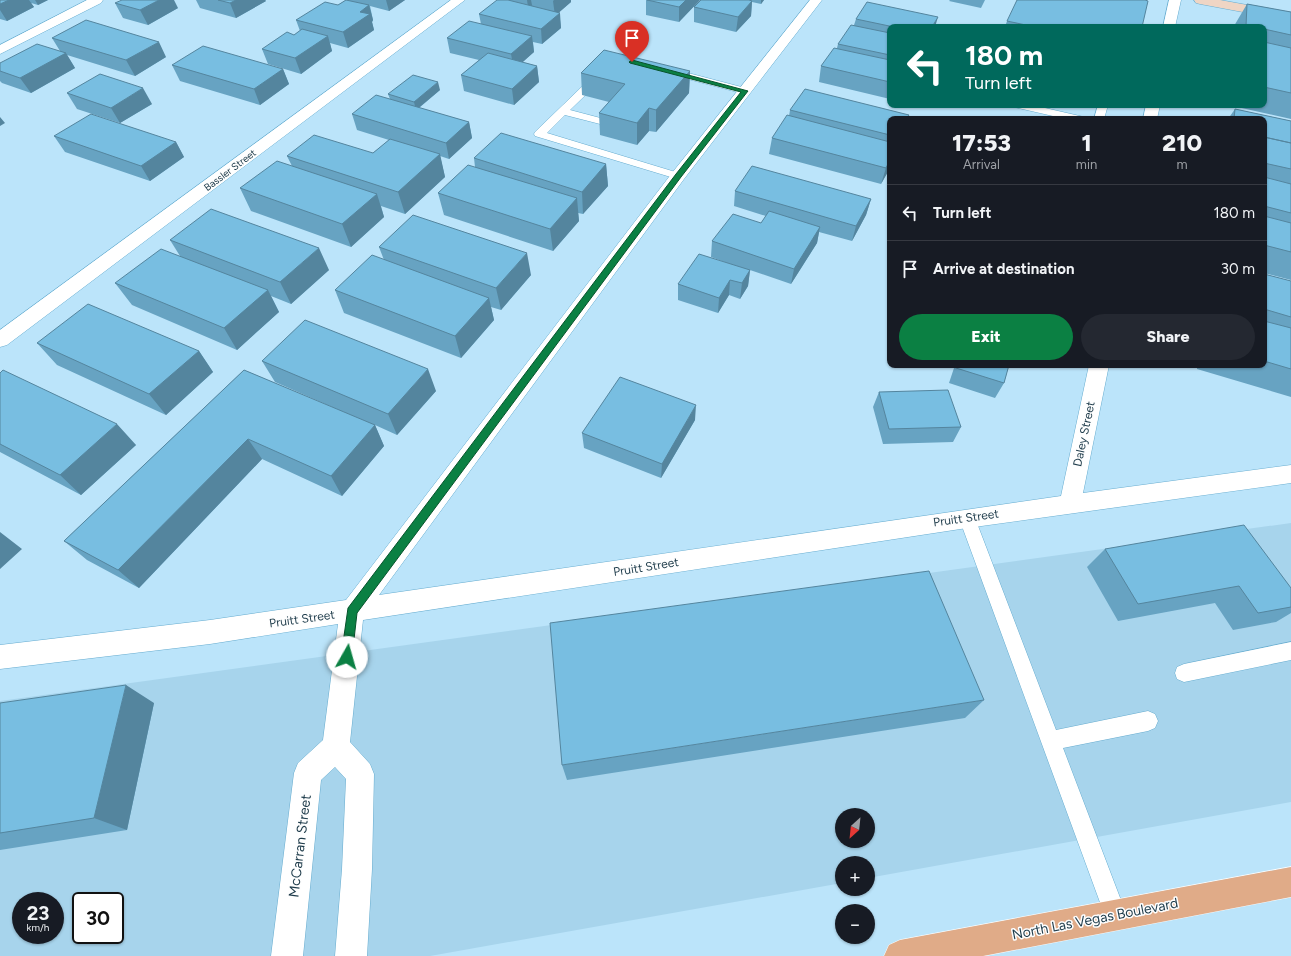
<!DOCTYPE html>
<html lang="en">
<head>
<meta charset="utf-8">
<style>
	:root { --surface:#171b24; --page:#242831; --text:#f1f3f6; --muted:#9ea1a6; --line:#363941; --accent:#0b8043 }
	body { margin:0; font-family:Figtree,sans-serif; background:var(--page); color:var(--text); height:100vh; display:flex; flex-direction:column; font-size:15px; white-space:nowrap }
	* { box-sizing:border-box; margin:0 }
	p { font-size:13px; color:var(--muted) }
	.icon { flex:none; width:22px; height:22px; fill:none; stroke:currentColor; stroke-width:2; stroke-linecap:round; stroke-linejoin:round }
	.map { position:relative; flex:1; overflow:hidden }
	.side { position:absolute; left:887px; top:116px; width:380px; height:252px; display:flex; flex-direction:column; background:var(--surface); border-radius:8px; box-shadow:0 1px 3px #0004 }
	.side>* { flex:none }
	.banner { position:absolute; left:887px; top:24px; width:380px; height:84px; border-radius:8px; box-shadow:0 1px 3px #0004; background:#00695c; color:#fff; overflow:hidden }
	.needle { width:26px; rotate:207deg }
	.controls { position:absolute; left:835px; top:808px; display:grid; gap:8px }
	.controls a { display:grid; place-items:center; width:40px; height:40px; border-radius:50%; background:var(--surface); box-shadow:0 1px 3px #0004; font-size:20px }
	.speed { position:absolute; left:12px; top:892px; display:flex; gap:8px; font-size:20px; font-weight:700; text-align:center }
	.speed>* { display:grid; place-content:center; width:52px; height:52px; border-radius:50%; background:var(--surface); box-shadow:0 1px 3px #0004; line-height:1 }
	.speed small { font-size:10px; font-weight:400 }
	.speed .limit { border:2px solid #111; border-radius:6px; background:#fff; color:#111 }
	.pin { position:absolute; display:grid; place-items:center; width:34px; height:34px; color:#fff; margin:-41px -17px; border-radius:50% 50% 50% 0; rotate:-45deg; box-shadow:0 0 4px #0007 }
	.pin .icon { rotate:45deg }
	.me { position:absolute; width:44px; margin:-22px; rotate:7deg; stroke-linejoin:round; filter:drop-shadow(0 0 3px #0008) }
	.turn { display:flex; align-items:center; gap:14px; height:84px; padding:0 12px; font-size:18px }
	.turn .icon { width:52px; height:52px; stroke-width:2.5 }
	.turn b { display:block; font-size:28px; line-height:34px }
	.eta { display:flex; justify-content:space-evenly; align-items:center; height:68px; text-align:center }
	.eta b { font-size:24px; font-weight:800; line-height:28px }
	.button { display:flex; gap:8px; margin-top:auto; padding:8px 12px }
	.button a { flex:1; height:46px; border-radius:24px; background:var(--accent); color:#fff; font-size:16px; font-weight:800; line-height:46px; text-align:center }
	.button a+a { background:var(--page); color:var(--text) }
	ul { padding:0; list-style:none }
	li { display:flex; align-items:center; gap:12px; height:56px; padding:0 12px; border-top:1px solid var(--line) }
	li div { flex:1 }
	li b { display:block; font-size:15px }
	li em { font-style:normal }
	.map>svg:first-child { display:block }
	.built { fill:#a7d4ec; fill-rule:evenodd }
	.lines { fill:none; stroke-linecap:round; stroke-linejoin:round }
	.service-casing { stroke:#66accf; stroke-width:1 }
	.minor-casing { stroke:#66accf; stroke-width:1 }
	.secondary-casing { stroke:#66accf; stroke-width:1 }
	.primary-casing { stroke:#fff; stroke-width:1 }
	.service { fill:#fff; fill-rule:evenodd }
	.minor { fill:#fff; fill-rule:evenodd }
	.secondary { fill:#efd5c4; fill-rule:evenodd }
	.primary { fill:#e0ab88; fill-rule:evenodd }
	.wall { fill:#67a3c2 }
	.shaded-wall { fill:#54859e }
	.building { fill:#78bee1; stroke:#54859e }
	.route { fill:#0b8043; stroke:#07532c }
	.labels { text-anchor:middle; dominant-baseline:central; stroke-width:3; stroke-linejoin:round; paint-order:stroke }
	.far-street-label { font-size:10px; fill:#1f3c4b; stroke:#fefefe }
	.street-label { font-size:12px; fill:#1f3c4b; stroke:#fefefe }
	.near-street-label { font-size:14px; fill:#1f3c4b; stroke:#fefefe }
</style>
</head>
<body>
<div class="map">
<svg width="1291" height="956" viewBox="0 0 1291 956">
	<rect width="100%" height="100%" fill="#bbe4fa"/>
	<path class="built" d="M 1291,523 L 1291,802 L 868,878 L 868,863 L 842,863 L 842,883 L 430,956 L 0,956 L 0,701 ZM 842,815 L 868,815 L 868,841 L 842,841 ZM 21,901 L 55,901 L 55,935 L 21,935 ZM 81,901 L 115,901 L 115,935 L 81,935 Z"/>
	<g class="lines">
		<g class="service-casing">
			<path id="service" d="M 669,68 L 749,89 L 750,91 L 745,94 L 665,73 L 664,71 Z
				M 597,75 L 602,78 L 601,80 L 570,110 L 608,120 L 609,122 L 608,124 L 604,125 L 565,115 L 547,133 L 682,174 L 684,176 L 682,178 L 674,178 L 535,136 L 534,134 L 535,132 L 593,76 Z
				M 1013,105 L 1032,105 L 1084,117 L 1085,119 L 1066,119 L 1014,107 Z
				M 1098,105 L 1108,105 L 1104,119 L 1094,119 Z
				M 967,511 L 973,513 L 975,518 L 1056,730 L 1148,711 L 1155,714 L 1158,721 L 1155,728 L 1148,731 L 1063,748 L 1127,916 L 1124,924 L 1116,927 L 1108,924 L 1105,916 L 959,518 L 961,513 Z
				M 1291,642 L 1291,660 L 1184,682 L 1177,679 L 1175,673 L 1177,667 L 1184,664 Z"/>
		</g>
		<g class="minor-casing">
			<path id="minor" d="M 87,0 L 103,0 L 101,3 L 0,54 L 0,45 Z
				M 451,0 L 465,0 L 7,345 L 0,347 L 0,330 Z
				M 810,0 L 822,0 L 684,179 L 379,595 L 1061,496 L 1089,365 L 1109,365 L 1083,493 L 1291,465 L 1291,483 L 967,528 L 363,620 L 350,742 L 370,764 L 374,774 L 372,869 L 367,956 L 335,956 L 342,869 L 346,779 L 335,767 L 321,780 L 303,956 L 271,956 L 294,773 L 298,763 L 323,740 L 338,624 L 210,644 L 0,669 L 0,645 L 210,620 L 346,600 L 672,173 Z
				M 1169,0 L 1181,0 L 1175,27 L 1163,27 Z
				M 1146,105 L 1160,105 L 1157,119 L 1143,119 Z"/>
		</g>
		<g class="secondary-casing">
			<path id="secondary" d="M 1194,0 L 1220,0 L 1291,13 L 1291,21 L 1200,4 L 1196,3 Z"/>
		</g>
		<g class="primary-casing">
			<path id="primary" d="M 1291,867 L 1291,897 L 983,956 L 884,956 L 889,945 L 900,940 Z"/>
		</g>
		<use href="#service" class="service"/>
		<use href="#minor" class="minor"/>
		<use href="#secondary" class="secondary"/>
		<use href="#primary" class="primary"/>
	</g>
	<path class="wall" d="M 0,0 L 48,0 L 38,5 L 31,3 L 34,7 L 7,21 L 0,19 Z
		M 196,0 L 265,0 L 266,1 L 236,18 L 200,8 Z
		M 346,0 L 405,0 L 389,11 L 370,6 L 373,20 L 372,22 L 374,30 L 348,48 L 330,43 L 332,51 L 301,74 L 268,64 L 262,49 L 294,35 L 300,31 L 296,20 L 338,5 Z
		M 509,0 L 571,0 L 571,2 L 559,12 L 561,28 L 542,44 L 533,42 L 534,52 L 522,62 L 537,66 L 539,82 L 514,105 L 464,91 L 461,75 L 479,60 L 450,53 L 447,38 L 481,24 L 479,14 Z
		M 646,0 L 700,0 L 679,22 L 646,15 Z
		M 701,0 L 764,0 L 761,4 L 752,2 L 751,16 L 736,32 L 694,22 L 694,7 Z
		M 950,0 L 985,0 L 981,8 L 949,1 Z
		M 115,3 L 178,8 L 148,25 L 123,18 Z
		M 1247,4 L 1291,12 L 1291,119 L 1228,105 L 1264,105 L 1264,27 L 1234,27 L 1234,26 Z
		M 856,19 L 935,27 L 890,27 L 890,99 L 819,82 L 821,66 L 837,48 L 838,44 L 854,25 Z
		M 1007,21 L 1142,27 L 1005,27 Z
		M 52,38 L 166,57 L 135,76 L 67,55 L 75,68 L 31,93 L 2,83 L 0,81 L 0,63 L 60,51 Z
		M 172,65 L 283,69 L 289,84 L 260,105 L 180,81 Z
		M 690,71 L 689,93 L 656,132 L 649,131 L 637,145 L 600,135 L 599,113 L 609,102 L 582,95 L 581,73 Z
		M 440,90 L 419,108 L 469,122 L 472,138 L 449,159 L 440,156 L 445,177 L 405,214 L 381,206 L 384,217 L 351,247 L 251,211 L 240,188 L 292,166 L 287,156 L 373,153 L 389,140 L 357,130 L 352,114 L 390,99 L 388,94 Z
		M 67,93 L 152,104 L 120,123 L 77,109 Z
		M 1235,109 L 1291,121 L 1291,280 L 1264,273 L 1264,119 L 1228,119 Z
		M 790,110 L 890,119 L 890,168 L 881,184 L 769,154 L 772,138 L 789,116 Z
		M 54,136 L 176,142 L 184,157 L 150,181 L 65,152 Z
		M 474,158 L 606,164 L 608,186 L 583,214 L 578,213 L 579,221 L 553,251 L 444,215 L 438,193 L 475,167 Z
		M 735,191 L 871,199 L 866,215 L 852,241 L 819,232 L 817,243 L 791,284 L 750,270 L 748,286 L 740,299 L 729,295 L 718,313 L 678,300 L 678,284 L 730,264 L 711,257 L 712,241 L 761,223 L 766,216 L 734,206 Z
		M 170,240 L 329,270 L 291,304 L 271,296 L 279,312 L 237,350 L 132,305 L 115,283 L 180,256 Z
		M 379,247 L 531,275 L 501,310 L 491,307 L 494,320 L 461,358 L 344,313 L 335,290 L 384,260 Z
		M 1264,274 L 1291,281 L 1291,397 L 1197,369 L 1197,365 L 1264,365 Z
		M 37,343 L 199,351 L 213,372 L 166,415 L 57,365 Z
		M 262,361 L 436,391 L 397,435 L 375,425 L 384,446 L 342,496 L 262,459 L 139,588 L 87,560 L 64,541 L 244,370 L 355,417 L 275,382 Z
		M 955,365 L 1009,365 L 1004,383 L 995,398 L 949,383 Z
		M 0,373 L 136,445 L 81,495 L 0,452 Z
		M 879,392 L 961,427 L 953,442 L 883,444 L 873,407 Z
		M 695,420 L 661,478 L 584,448 L 582,433 Z
		M 1105,549 L 1291,588 L 1291,613 L 1276,622 L 1233,630 L 1215,603 L 1118,621 L 1087,567 Z
		M 984,700 L 965,718 L 567,780 L 562,765 Z
		M 0,703 L 154,703 L 127,830 L 0,850 Z"/>
	<path class="shaded-wall" d="M 9,0 L 29,0 L 34,7 L 7,21 L 0,10 L 0,4 Z
		M 35,0 L 48,0 L 38,5 Z
		M 159,0 L 174,0 L 178,8 L 148,25 L 140,10 Z
		M 236,0 L 265,0 L 266,1 L 236,18 L 230,3 Z
		M 386,0 L 405,0 L 389,11 Z
		M 527,0 L 531,0 L 533,10 L 529,14 Z
		M 554,0 L 571,0 L 571,2 L 555,16 L 553,1 Z
		M 686,0 L 700,0 L 679,22 L 679,7 Z
		M 761,0 L 764,0 L 761,4 Z
		M 752,1 L 751,16 L 736,32 L 738,17 Z
		M 369,5 L 373,20 L 372,22 L 374,30 L 348,48 L 343,32 L 360,12 Z
		M 560,13 L 561,28 L 542,44 L 541,29 Z
		M 938,17 L 935,27 L 932,27 Z
		M 328,36 L 332,51 L 301,74 L 295,58 Z
		M 532,36 L 534,52 L 514,70 L 511,54 Z
		M 159,42 L 166,57 L 135,76 L 126,60 Z
		M 66,53 L 75,68 L 31,93 L 20,78 Z
		M 537,66 L 539,82 L 514,105 L 512,89 Z
		M 283,69 L 289,84 L 260,105 L 254,89 Z
		M 690,71 L 689,93 L 656,132 L 656,110 Z
		M 438,82 L 440,90 L 416,110 L 414,102 Z
		M 143,88 L 152,104 L 120,123 L 111,108 Z
		M 649,108 L 649,131 L 637,145 L 637,123 Z
		M 0,117 L 5,123 L 0,126 Z
		M 469,122 L 472,138 L 449,159 L 446,143 Z
		M 176,142 L 184,157 L 150,181 L 141,166 Z
		M 440,154 L 445,177 L 405,214 L 398,192 Z
		M 890,160 L 890,168 L 881,184 L 886,168 Z
		M 606,164 L 608,186 L 583,214 L 582,192 Z
		M 377,194 L 384,217 L 351,247 L 342,224 Z
		M 577,198 L 579,221 L 553,251 L 550,229 Z
		M 871,199 L 866,215 L 852,241 L 856,226 Z
		M 820,227 L 817,243 L 791,284 L 794,269 Z
		M 319,248 L 329,270 L 291,304 L 280,282 Z
		M 527,253 L 531,275 L 501,310 L 496,288 Z
		M 750,270 L 748,286 L 740,299 L 742,283 Z
		M 730,280 L 729,295 L 718,313 L 719,298 Z
		M 268,290 L 279,312 L 237,350 L 224,328 Z
		M 489,298 L 494,320 L 461,358 L 455,336 Z
		M 199,351 L 213,372 L 166,415 L 149,394 Z
		M 428,369 L 436,391 L 397,435 L 388,414 Z
		M 696,405 L 695,420 L 661,478 L 662,464 Z
		M 117,424 L 136,445 L 81,495 L 60,475 Z
		M 375,425 L 384,446 L 342,496 L 331,476 Z
		M 248,439 L 262,459 L 139,588 L 118,570 Z
		M 0,532 L 22,549 L 0,569 Z
		M 126,685 L 154,703 L 127,830 L 94,818 Z"/>
	<path class="building" d="M 0,0 L 9,0 L 0,4 Z
		M 122,0 L 159,0 L 140,10 L 115,3 Z
		M 218,0 L 236,0 L 230,3 Z
		M 346,0 L 369,5 L 360,12 L 370,14 L 343,32 L 296,20 L 325,2 L 338,5 Z
		M 497,0 L 508,0 L 560,13 L 541,29 L 479,14 Z
		M 647,0 L 686,0 L 679,7 Z
		M 701,0 L 749,0 L 752,1 L 738,17 L 694,7 Z
		M 1017,0 L 1145,0 L 1148,1 L 1142,27 L 1035,27 L 1007,21 Z
		M 867,2 L 938,17 L 932,27 L 894,27 L 856,19 Z
		M 1247,4 L 1291,12 L 1291,35 L 1264,29 L 1264,27 L 1252,27 L 1246,26 Z
		M 86,20 L 159,42 L 126,60 L 52,38 Z
		M 469,21 L 532,36 L 511,54 L 447,38 Z
		M 851,25 L 890,33 L 890,55 L 838,44 Z
		M 302,29 L 328,36 L 295,58 L 262,49 L 287,32 L 294,35 Z
		M 1264,42 L 1291,48 L 1291,93 L 1264,87 Z
		M 37,44 L 66,53 L 20,78 L 0,71 L 0,63 Z
		M 203,46 L 283,69 L 254,89 L 172,65 Z
		M 834,48 L 890,60 L 890,82 L 821,66 Z
		M 604,50 L 690,71 L 656,110 L 649,108 L 637,123 L 599,113 L 625,84 L 581,73 Z
		M 488,53 L 537,66 L 512,89 L 461,75 Z
		M 100,74 L 143,88 L 111,108 L 67,93 Z
		M 413,75 L 438,82 L 414,102 L 388,94 Z
		M 805,89 L 909,115 L 906,119 L 890,119 L 890,135 L 790,110 Z
		M 376,95 L 469,122 L 446,143 L 352,114 Z
		M 1235,109 L 1291,121 L 1291,143 L 1264,137 L 1264,119 L 1234,119 Z
		M 91,114 L 176,142 L 141,166 L 54,136 Z
		M 787,115 L 890,142 L 890,160 L 886,168 L 772,138 Z
		M 501,133 L 606,164 L 582,192 L 474,158 Z
		M 314,135 L 373,153 L 390,139 L 440,154 L 398,192 L 287,156 Z
		M 1264,137 L 1291,143 L 1291,169 L 1264,163 Z
		M 277,161 L 377,194 L 342,224 L 240,188 Z
		M 468,165 L 577,198 L 550,229 L 438,193 Z
		M 752,166 L 871,199 L 856,226 L 735,191 Z
		M 1264,177 L 1291,184 L 1291,213 L 1264,206 Z
		M 211,209 L 319,248 L 280,282 L 170,240 Z
		M 769,211 L 820,227 L 794,269 L 712,241 L 733,214 L 761,223 Z
		M 413,215 L 527,253 L 496,288 L 379,247 Z
		M 1264,216 L 1291,223 L 1291,252 L 1264,245 Z
		M 161,249 L 268,290 L 224,328 L 115,283 Z
		M 699,254 L 750,270 L 742,283 L 730,280 L 719,298 L 678,284 Z
		M 372,255 L 489,298 L 455,336 L 335,290 Z
		M 1264,274 L 1291,281 L 1291,317 L 1264,309 Z
		M 88,304 L 199,351 L 149,394 L 37,343 Z
		M 305,320 L 428,369 L 388,414 L 262,361 Z
		M 1264,321 L 1291,328 L 1291,369 L 1264,361 Z
		M 957,365 L 1009,365 L 1004,383 L 956,368 Z
		M 3,370 L 117,424 L 60,475 L 0,444 L 0,373 Z
		M 244,370 L 375,425 L 331,476 L 248,439 L 118,570 L 64,541 Z
		M 620,377 L 696,405 L 662,464 L 582,433 Z
		M 948,390 L 961,427 L 889,429 L 879,392 Z
		M 1244,525 L 1291,588 L 1291,607 L 1258,613 L 1239,586 L 1138,604 L 1105,549 Z
		M 929,571 L 984,700 L 562,765 L 550,623 Z
		M 126,685 L 94,818 L 0,833 L 0,703 Z"/>
	<path class="route" d="M 632,60 L 748,91 L 681,177 L 357,613 L 352,657 L 350,660 L 347,662 L 343,660 L 341,657 L 348,608 L 676,174 L 741,92 L 630,63 L 629,62 Z"/>
	<g class="labels">
		<g class="far-street-label">
			<text transform="translate(230 170) rotate(-37)">Bassler Street</text>
		</g>
		<g class="street-label">
			<text transform="translate(1084 434) rotate(-78)">Daley Street</text>
			<text transform="translate(966 518) rotate(-8)">Pruitt Street</text>
			<text transform="translate(646 567) rotate(-9)">Pruitt Street</text>
			<text transform="translate(302 619) rotate(-8)">Pruitt Street</text>
		</g>
		<g class="near-street-label">
			<text transform="translate(300 846) rotate(-83)">McCarran Street</text>
			<text transform="translate(1095 919) rotate(-11)">North Las Vegas Boulevard</text>
		</g>
	</g>
</svg>
<div class="controls">
<a><svg class="needle" viewBox="-14 -14 28 28"><path d="M0-13l5 13h-10z" fill="#e53935"/><path d="M0 13l5-13h-10z" fill="#9ea1a6"/></svg></a>
<a>+</a>
<a>−</a>
</div>
<div class="speed"><div>23<small>km/h</small></div><div class="limit">30</div></div>
<div class="pin" style="left:632px;top:62px;background:#d93025"><svg class="icon" aria-label="arrive" viewBox="0 0 24 24"><path d="M6 21V4h12l-3 4 3 4H6"/></svg></div>
<svg class="me" style="left:347px;top:657px" viewBox="-20 -20 40 40"><circle r="19" fill="#fff"/><path d="M0-13L10 11 0 6-10 11z" fill="#0b8043"/></svg>
<div class="banner">
<div class="turn"><svg class="icon" aria-label="left" viewBox="0 0 24 24"><path d="M17 20v-9H6M10 6l-5 5 5 5"/></svg><div><b>180 m</b>Turn left</div></div>
</div>
<section class="side">
<div class="eta">
<div><b>17:53</b><p>Arrival</p></div>
<div><b>1</b><p>min</p></div>
<div><b>210</b><p>m</p></div>
</div>
<ul>
<li><svg class="icon" aria-label="left" viewBox="0 0 24 24"><path d="M17 20v-9H6M10 6l-5 5 5 5"/></svg><div><b>Turn left</b></div><em>180 m</em></li>
<li><svg class="icon" aria-label="arrive" viewBox="0 0 24 24"><path d="M6 21V4h12l-3 4 3 4H6"/></svg><div><b>Arrive at destination</b></div><em>30 m</em></li>
</ul>
<div class="button"><a>Exit</a><a>Share</a></div>
</section>
</div>
</body>
</html>
